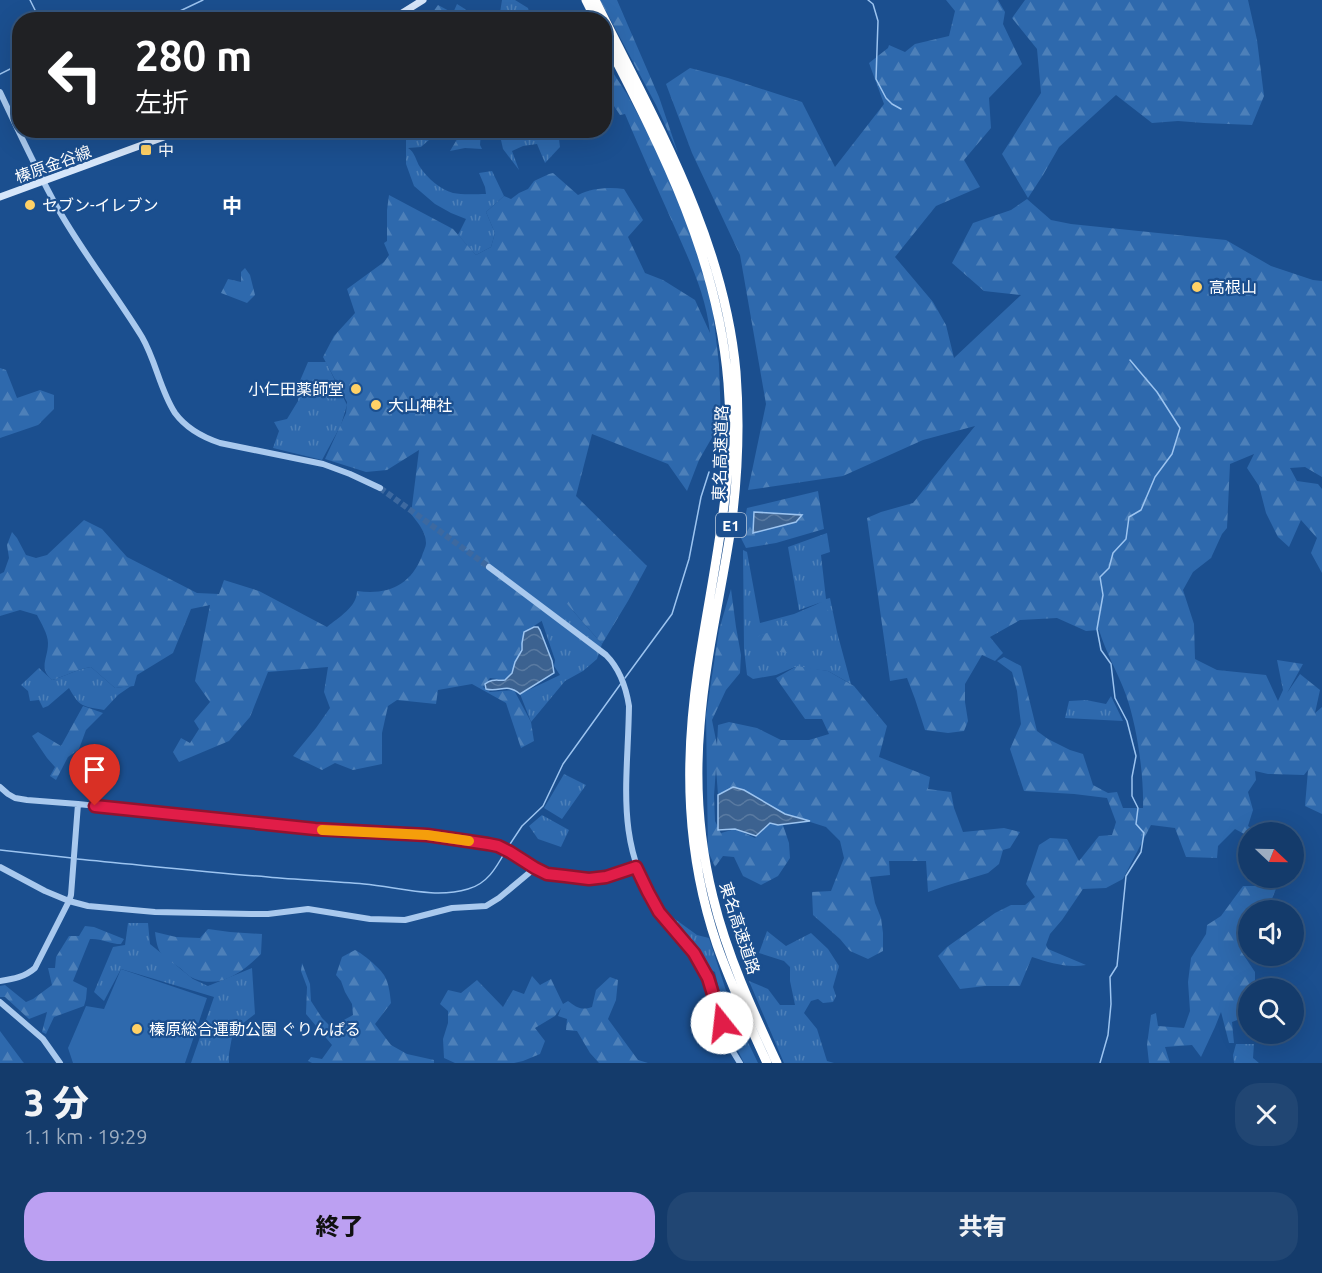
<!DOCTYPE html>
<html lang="ja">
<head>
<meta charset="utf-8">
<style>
	:root { --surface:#143b6b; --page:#214673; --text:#f1f3f6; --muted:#9dadc1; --line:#33557e; --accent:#bca0f2 }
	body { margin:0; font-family:Ubuntu,"Noto Sans JP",sans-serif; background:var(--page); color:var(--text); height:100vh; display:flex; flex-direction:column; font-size:22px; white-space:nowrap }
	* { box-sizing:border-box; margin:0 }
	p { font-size:20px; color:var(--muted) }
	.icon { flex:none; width:33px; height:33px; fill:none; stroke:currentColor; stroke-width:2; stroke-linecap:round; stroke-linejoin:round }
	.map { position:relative; height:1063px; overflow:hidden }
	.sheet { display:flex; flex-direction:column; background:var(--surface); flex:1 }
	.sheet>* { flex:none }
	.banner { position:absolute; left:12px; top:12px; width:600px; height:126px; border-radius:24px; box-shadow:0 6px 24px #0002,0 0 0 2px var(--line); background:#202124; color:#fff; overflow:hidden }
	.needle { width:39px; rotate:112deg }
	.fabs { position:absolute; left:1238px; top:822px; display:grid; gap:12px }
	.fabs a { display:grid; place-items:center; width:66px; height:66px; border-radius:50%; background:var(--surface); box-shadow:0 6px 24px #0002,0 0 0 2px var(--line); font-size:30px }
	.pin { position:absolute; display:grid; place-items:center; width:51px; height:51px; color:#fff; margin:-62px -26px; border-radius:50% 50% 50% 0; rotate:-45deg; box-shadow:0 0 6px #0007 }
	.pin .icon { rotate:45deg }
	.me { position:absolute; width:66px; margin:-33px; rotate:344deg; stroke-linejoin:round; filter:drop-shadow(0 0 4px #0008) }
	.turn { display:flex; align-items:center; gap:21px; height:126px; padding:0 24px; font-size:27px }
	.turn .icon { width:78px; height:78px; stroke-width:2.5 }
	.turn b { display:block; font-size:42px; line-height:51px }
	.round { display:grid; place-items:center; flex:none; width:63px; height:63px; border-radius:24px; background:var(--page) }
	.headline { display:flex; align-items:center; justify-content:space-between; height:102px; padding:0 24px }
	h1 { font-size:36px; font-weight:800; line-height:45px }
	.button { display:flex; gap:12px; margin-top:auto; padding:12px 24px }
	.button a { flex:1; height:69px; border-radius:24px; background:var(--accent); color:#111; font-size:24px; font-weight:800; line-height:69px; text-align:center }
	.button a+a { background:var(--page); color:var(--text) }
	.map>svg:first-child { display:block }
	.grass { fill:url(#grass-tufts) }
	.forest { fill:url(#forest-firs) }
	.garden { fill:#2e69ad }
	.water { fill:url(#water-waves); stroke:#9cc4f0; stroke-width:1.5 }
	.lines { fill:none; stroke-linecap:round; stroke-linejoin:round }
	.stream { stroke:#9cc4f0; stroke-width:1.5 }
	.tertiary-tunnel { stroke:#3d69a0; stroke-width:6; stroke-dasharray:6 3; stroke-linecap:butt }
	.tertiary { stroke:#a9c9ee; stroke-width:6 }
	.secondary { stroke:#d6e6fa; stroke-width:7 }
	.motorway { stroke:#fff; stroke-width:9 }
	.route-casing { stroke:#92132f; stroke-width:15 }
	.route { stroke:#e11d48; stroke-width:10 }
	.slow { stroke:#f59e0b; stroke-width:10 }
	.poi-dot { fill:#ffd166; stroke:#1b4f8f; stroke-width:2 }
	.labels { text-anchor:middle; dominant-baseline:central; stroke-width:4.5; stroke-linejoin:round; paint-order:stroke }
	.shield { fill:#1b4f8f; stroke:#bbcadd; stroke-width:1.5 }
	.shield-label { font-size:15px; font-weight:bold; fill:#fff }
	.poi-label { font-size:16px; fill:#fff; stroke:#1b4f8f; text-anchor:start }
	.street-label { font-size:16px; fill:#fff; stroke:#1b4f8f }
	.quarter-label { font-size:20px; font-weight:bold; fill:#fff; stroke:#1b4f8f }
</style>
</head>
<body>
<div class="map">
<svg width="1322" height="1063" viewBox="0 0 1322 1063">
	<defs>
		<pattern id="grass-tufts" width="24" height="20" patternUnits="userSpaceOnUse" patternTransform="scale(1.5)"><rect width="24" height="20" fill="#2e69ad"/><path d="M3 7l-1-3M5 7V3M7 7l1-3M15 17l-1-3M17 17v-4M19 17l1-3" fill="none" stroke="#4d80b9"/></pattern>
		<pattern id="forest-firs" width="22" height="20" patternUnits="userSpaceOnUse" patternTransform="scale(1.5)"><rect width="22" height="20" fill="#2e69ad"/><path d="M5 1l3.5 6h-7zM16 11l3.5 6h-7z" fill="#4d80b9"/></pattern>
		<pattern id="water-waves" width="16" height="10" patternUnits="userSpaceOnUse" patternTransform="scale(1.5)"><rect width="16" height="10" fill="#3c6290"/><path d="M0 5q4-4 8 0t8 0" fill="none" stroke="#597aa1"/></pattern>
	</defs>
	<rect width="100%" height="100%" fill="#1b4f8f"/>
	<path class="grass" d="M 502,0 L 515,0 L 528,8 L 531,19 L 499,19 Z
		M 403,131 L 439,131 L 421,147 L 408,148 C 415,152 416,161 420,167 C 428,179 440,189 453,193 C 462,195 477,194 486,194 L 485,187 L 479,173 L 492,171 L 504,196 L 486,212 L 495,233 L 491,247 L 476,255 L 458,235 L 466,219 L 451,213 L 435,204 L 414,186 L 406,164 L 406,138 L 403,135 Z
		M 499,131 L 558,131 L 560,147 L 545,163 L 537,144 L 523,146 L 512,151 L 519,170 L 503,149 Z
		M 308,362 L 326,362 L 347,405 L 341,425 L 322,460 L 273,448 L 279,431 L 274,422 L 287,419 L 298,401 L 299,383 Z
		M 827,533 L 830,552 L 821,555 L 826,599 L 830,598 L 837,632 L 851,684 L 828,671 L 795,667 L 776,675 L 753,679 L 747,675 L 744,649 L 743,550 L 747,552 L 760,623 L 794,614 L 822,602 L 799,610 L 788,547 Z
		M 567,604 L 602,644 L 597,659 L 583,671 L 565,681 L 531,722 L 520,694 L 560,675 L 554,666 L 555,660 L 538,610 Z
		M 91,667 L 115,688 L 131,686 L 118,695 L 104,710 C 83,706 80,708 69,688 L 48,706 L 43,708 L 39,700 L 30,701 L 28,691 L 21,685 L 39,668 L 52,680 C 66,676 77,669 91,667 Z
		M 1111,696 L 1123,721 L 1065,718 L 1069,701 L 1086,700 L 1106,704 Z
		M 564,774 L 586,785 L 562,819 L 544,808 Z
		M 542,815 L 569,830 L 561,847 L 538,839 L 529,826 Z
		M 668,914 L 697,935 L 709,938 L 732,1009 L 758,1063 L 744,1063 C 729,1035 722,1002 715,972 L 708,968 Z
		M 128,923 L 148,923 L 150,944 L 193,979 L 208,986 L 252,968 L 255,1014 L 233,1031 L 229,1054 L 229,1063 L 191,1063 L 214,997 L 121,969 L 104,1001 L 94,992 L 113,947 L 125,945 Z
		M 767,931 L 786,946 L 811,933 L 828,949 L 839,966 L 833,987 L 836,996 L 833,1002 L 823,1003 L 818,999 L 811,1001 L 804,1013 L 817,1029 L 827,1061 L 834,1063 L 784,1063 L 749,981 L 768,989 L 780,1005 L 795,1005 L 790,981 L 790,967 L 784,961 L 759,953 Z
		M 1236,1044 L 1254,1044 L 1253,1058 L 1259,1063 L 1234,1063 L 1233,1055 Z"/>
	<path class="forest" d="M 600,0 L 617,0 L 659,97 L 678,153 L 656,105 Z
		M 946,0 L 998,0 L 1005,12 L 1003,24 L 1022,64 L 989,98 L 991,128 L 964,160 L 980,187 L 936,206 L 895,257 L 933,302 L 946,325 L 954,358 L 1021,295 L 984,291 L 952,263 L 973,223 L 1011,210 L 1027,199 L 1051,220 L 1071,224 L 1226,240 L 1271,266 L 1313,280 L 1322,281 L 1322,477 L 1305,467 L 1290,468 L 1297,481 L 1318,484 L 1322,489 L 1322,573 L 1311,553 L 1317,538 L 1301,520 L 1289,547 L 1278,537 L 1266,513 L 1259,486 L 1247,468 L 1254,454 L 1230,464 L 1227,528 L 1222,534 L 1211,558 L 1193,572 L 1183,590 L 1194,624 L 1195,659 L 1217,670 L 1266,675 L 1278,701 L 1283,690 L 1277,660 L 1303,664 L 1287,693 L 1300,674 L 1320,690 L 1315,713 L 1322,707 L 1322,814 L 1305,806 L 1308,770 L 1304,775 L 1268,774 L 1255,771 L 1256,780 L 1248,792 L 1253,810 L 1248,826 L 1256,832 L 1248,832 L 1248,836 L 1235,829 L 1218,846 L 1217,858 L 1186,857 L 1175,828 L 1151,825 L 1123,879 L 1106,888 L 1083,889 L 1062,920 L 1050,934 L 1046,945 L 1048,949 L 1086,965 C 1066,968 1051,963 1032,957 L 1020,986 L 985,986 L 960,989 L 938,956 L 947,947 L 995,913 L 1011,905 L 1025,905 L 1035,897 L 1026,884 L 1039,845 L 1050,838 L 1067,839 L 1079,861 L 1099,836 L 1112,835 L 1116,822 L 1107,798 L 1074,794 L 1024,791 L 1010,749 L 1021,724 L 1017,691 L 1012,672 L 997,661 L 1004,657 L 1021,666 L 1037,731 L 1048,739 L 1070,750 L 1083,754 L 1093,785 L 1108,793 L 1117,792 L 1123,808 L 1143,808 C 1144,775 1137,726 1126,695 C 1118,673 1106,653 1099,630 L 1086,631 L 1057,618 L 1020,620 L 990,637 L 1003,653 L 995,661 L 982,655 L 965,684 L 965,702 L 968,721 L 964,731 L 948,733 L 925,730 L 915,699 L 907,678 L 890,681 L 867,518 L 881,512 L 913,503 L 975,426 L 923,440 L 843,476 L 748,490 L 766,404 L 740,255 L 692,153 L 666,84 L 690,68 L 728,78 L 802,102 L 835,167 L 884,104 L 869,63 L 888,48 L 889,45 L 905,52 L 915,44 L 949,36 L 955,11 Z
		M 1025,0 L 1248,0 L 1257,40 L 1264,96 L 1252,125 L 1204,123 L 1178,121 L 1152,123 L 1116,95 L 1059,147 L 1043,175 L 1028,198 L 1002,154 L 1041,93 L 1037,49 L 1012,18 Z
		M 457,4 L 465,9 L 471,19 L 436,19 L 433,12 L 438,5 L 453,13 Z
		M 606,62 L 627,94 L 654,145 L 690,223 L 711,296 L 719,364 L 721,422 L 699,460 L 687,491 L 668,464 L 592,434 L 576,496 L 647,566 L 628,601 L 602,644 L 567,604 L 525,632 C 522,646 516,670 505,680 L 490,678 L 483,687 L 490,692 L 514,690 L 531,722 L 534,741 L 521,748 L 506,703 L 472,684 L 438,690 L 436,704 L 397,700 L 388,706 L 382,733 L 382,764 L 353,770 L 335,763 L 322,770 L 293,756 L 316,728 L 330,708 L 324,692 L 328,667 L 268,672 L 250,717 L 229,741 L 179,762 L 173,752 L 181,738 L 190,743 L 199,729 L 194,721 L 210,702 L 195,681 L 210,605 L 191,609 L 173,653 L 137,675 L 134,686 L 115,688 L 91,667 C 77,669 66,676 52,680 C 38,668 48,659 48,643 C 48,634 41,623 37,615 L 20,610 L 0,616 L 0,574 L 4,572 L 9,558 L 7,545 L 12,532 L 17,538 L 26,555 L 36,558 L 47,555 L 84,520 L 102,529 L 127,557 L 197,593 L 219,594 L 224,580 L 259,591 L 327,627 C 339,617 357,607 357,591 C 388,595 410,586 422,556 C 423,552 426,547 426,543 C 426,531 417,522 411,514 L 419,450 L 387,470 L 366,472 L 325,459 L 346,413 L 347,402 L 323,357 L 334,336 L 355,313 L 347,289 L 384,262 L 389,255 L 384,243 L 387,241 L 387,210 L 389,195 L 453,229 L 476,255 L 491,247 L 495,233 L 486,212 L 504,196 L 511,199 L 519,193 L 528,189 L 534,181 L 549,174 L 553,173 L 578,195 C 592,188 609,187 624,189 L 643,220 L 628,237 L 645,273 L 663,280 L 695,300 L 710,333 C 706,295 690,262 675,228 C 658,190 641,152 625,114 L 620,115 L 610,100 L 608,93 L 605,91 L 605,64 Z
		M 462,131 L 481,131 L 480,145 L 482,149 L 465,148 L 450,151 Z
		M 245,268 L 250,275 L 255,295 L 247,303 L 221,293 L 228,279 L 241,282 L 241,272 Z
		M 0,368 L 6,370 L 17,398 L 40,390 L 54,395 L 54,409 L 38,425 L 0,438 Z
		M 818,491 L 824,529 L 776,543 L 746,548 L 741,538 L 747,508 Z
		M 731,589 L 736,627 L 741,655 L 740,673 L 726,690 L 712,720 L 717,745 L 718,725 L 729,722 L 757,728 L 781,740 L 809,740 L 829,734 L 822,719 L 805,719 L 776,678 L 797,666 L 828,671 L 854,686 L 887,726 L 879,757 L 930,777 L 928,789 L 951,792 L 954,808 L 963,832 L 1004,828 L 1020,832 L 1010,848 L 1003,850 L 999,864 L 988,873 L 945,886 L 928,892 L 926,861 L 889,861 L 890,875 L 870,877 L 875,903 L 881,918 L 883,933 L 883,951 L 868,959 L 850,951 L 840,939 L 813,915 L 812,892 L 831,891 L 844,858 L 840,841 L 826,827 L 785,814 L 746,791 L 733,787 L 718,795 L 716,768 L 714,796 L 715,821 L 721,833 L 735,829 L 755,838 L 770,823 L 778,825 L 783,825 L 789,843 L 790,858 L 778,876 L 761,885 L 743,876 L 734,857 L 723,856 L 715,867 L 708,851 L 706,715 L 719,630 Z
		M 821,602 L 831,614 L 834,626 L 820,633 L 800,647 L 786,653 L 753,647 L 754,638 L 777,629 Z
		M 83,706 L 103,713 L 86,730 L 79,749 L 68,757 L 56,780 L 50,776 L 55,767 L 47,758 L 32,736 L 38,732 L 61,746 Z
		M 1243,886 L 1277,886 L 1270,904 L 1269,910 L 1248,910 L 1248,943 L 1245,944 L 1243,954 L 1255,972 L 1255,988 L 1248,988 L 1248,1016 L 1232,1022 L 1234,1043 L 1229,1043 L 1221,1012 L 1215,1027 L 1201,1057 L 1192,1045 L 1165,1047 L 1170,1063 L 1149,1063 L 1147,1045 L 1151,1015 L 1156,1013 L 1158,1026 L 1184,1028 L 1190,1011 L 1188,982 L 1191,958 L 1206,934 L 1207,925 L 1221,916 Z
		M 85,926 L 94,927 L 124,939 L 121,944 C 110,944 100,938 90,939 L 73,981 L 87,988 L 86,999 L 84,1006 L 54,1017 L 46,1034 L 42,1032 L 47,1012 L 29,1019 L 5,997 L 0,997 L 0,986 L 5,985 L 26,1002 L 33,999 L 52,985 L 48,968 L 55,968 L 56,957 L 69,936 L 79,936 Z
		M 208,929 L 230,932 L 262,934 L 261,954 C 243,971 222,989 195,979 C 189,977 185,972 180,968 C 162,955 158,957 155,932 L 176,937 L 200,938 Z
		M 355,950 C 363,954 379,967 384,975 C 389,983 390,994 391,1003 L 375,1024 L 391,1045 L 407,1054 L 434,1060 L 434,1063 L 312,1063 L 308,1061 L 311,1057 L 322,1059 L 332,1045 L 306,1014 L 307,987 L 301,971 L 302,963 L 310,984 L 311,1001 L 322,1018 L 331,1027 L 353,1015 L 352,1004 L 345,992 L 341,981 L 336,975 L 342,957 Z
		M 532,976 L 540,985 L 551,979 L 563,1004 L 568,1001 C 576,1007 581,1011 592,1007 L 596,990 L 610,977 L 618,980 L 616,1000 L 608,1019 L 638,1060 L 648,1063 L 599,1063 L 590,1053 L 577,1031 L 566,1030 L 567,1019 L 558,1016 L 561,1008 L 555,1016 L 535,1028 L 545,1041 L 540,1054 L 523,1061 L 514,1063 L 455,1063 L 444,1058 L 443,1039 L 448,1023 L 448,1011 L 440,1004 L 448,990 L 461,993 L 477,980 L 503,1007 L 513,990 L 524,994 Z
		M 0,1031 L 23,1062 L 24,1063 L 0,1063 Z"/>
	<path class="garden" d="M 121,969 L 207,998 L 185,1063 L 73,1063 L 68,1048 L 86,1006 L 104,1009 Z"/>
	<path class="water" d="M 754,512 L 802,515 L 796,522 L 753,533 Z
		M 534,627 L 538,627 L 540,630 L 552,661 L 554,673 L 520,694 C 506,682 500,693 486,689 L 485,684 C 492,678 498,681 505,680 L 512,673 L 515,662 L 522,650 L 522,643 L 524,632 Z
		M 733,787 L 744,790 L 785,814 L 810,821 L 778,825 L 770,823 L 756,836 L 735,829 L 718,830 L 718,795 Z"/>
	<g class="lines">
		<path class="stream" d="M 30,0 L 40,20
			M 868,0 L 873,4 L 878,21 L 876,79 L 886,98 L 892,104 L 901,109
			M 161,20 L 203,0
			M 0,74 L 20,64
			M 625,678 L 672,614 L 689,559 L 701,497 L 709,472
			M 508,847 L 522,826 L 543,806 L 563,764 L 622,682
			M 0,850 L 72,858
			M 77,859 C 141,865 204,872 268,877 C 300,880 332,881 364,884 C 398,887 434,899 468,889 C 487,884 496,868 505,852
			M 1100,1063 L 1108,1035 L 1111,1004 L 1110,977 L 1117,966 L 1126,876 L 1141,852 L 1144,833 L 1136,824 L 1138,808 L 1132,796 L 1132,777 L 1136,756 L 1127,721 L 1115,698 L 1111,664 L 1101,650 L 1097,629 L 1103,595 L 1100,577 L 1109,568 L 1113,553 L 1126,539 L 1129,517 L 1141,510 L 1155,477 L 1172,454 L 1180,428 L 1157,392 L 1130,360"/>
		<path class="tertiary-tunnel" d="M 380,488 L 489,567"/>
		<path class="tertiary" d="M 0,92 C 18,130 36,169 57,207 C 82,252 115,293 142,337 C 156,361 160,390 175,413 C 186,428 202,437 220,443 L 323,464 L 350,474 L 380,488
			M 489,567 L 606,655 C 620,669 626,687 629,706 C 628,782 614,843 659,911 C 674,934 696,952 708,977 C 717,997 718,1019 726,1039 C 730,1047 735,1055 740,1063
			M 0,787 L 8,794 L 15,798 L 27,800 L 78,804 L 315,829 L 427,835 L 488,844 L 498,846 L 510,852 L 535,868 L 547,874 L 565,876 L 589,879 L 606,877 L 636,867
			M 0,867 L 45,891 L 69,901 L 88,906 L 155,912 L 251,914 L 268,914 L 308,909 L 370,919 L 405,920 L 452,908 L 486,906 L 499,898 L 535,868
			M 0,981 C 13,979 25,977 35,968 L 69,901 L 71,895 L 78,804
			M 0,1002 L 43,1039 L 60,1063"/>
		<path class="secondary" d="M 391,20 L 423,0
			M 0,197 L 183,130"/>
		<path class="motorway" d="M 586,0 L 596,20
			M 595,0 C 654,120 724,237 736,372 C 740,424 738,476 731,528 C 721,594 705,659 700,726 C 695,783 699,841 713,897 C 727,955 752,1009 777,1063
			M 604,37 C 661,148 718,256 728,383 C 736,480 712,574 698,669 C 684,764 686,854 717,945 C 731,985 749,1024 767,1063"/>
	</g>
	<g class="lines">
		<g class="route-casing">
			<path id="route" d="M 95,806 L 315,829 L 427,835 L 488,844 L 498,846 L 510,852 L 535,868 L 547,874 L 565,876 L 589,879 L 606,877 L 636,867 L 648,892 L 659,912 L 694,953 L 708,978 L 722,1023"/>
		</g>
		<use href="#route" class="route"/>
		<path class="slow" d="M 322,830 L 427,835 L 469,841"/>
	</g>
	<g class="poi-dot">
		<rect x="140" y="144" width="12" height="12" rx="3"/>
		<circle cx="30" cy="205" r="6"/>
		<circle cx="1197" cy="287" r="6"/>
		<circle cx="356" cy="389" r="6"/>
		<circle cx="376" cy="405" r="6"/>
		<circle cx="137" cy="1029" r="6"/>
	</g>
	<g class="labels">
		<rect class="shield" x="716" y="513" width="30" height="24" rx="4.5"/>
		<g class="shield-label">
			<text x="731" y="525">E1</text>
		</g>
		<g class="poi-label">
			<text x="158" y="150">中</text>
			<text x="42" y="205">セブン-イレブン</text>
			<text x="1209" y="287">高根山</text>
			<text x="344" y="389" text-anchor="end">小仁田薬師堂</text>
			<text x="388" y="405">大山神社</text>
			<text x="149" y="1029">榛原総合運動公園 ぐりんぱる</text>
		</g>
		<g class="street-label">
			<text transform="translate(53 164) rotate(-20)">榛原金谷線</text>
			<text transform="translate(720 453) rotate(-88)">東名高速道路</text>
			<text transform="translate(740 928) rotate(72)">東名高速道路</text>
		</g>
		<g class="quarter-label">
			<text x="232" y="205">中</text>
		</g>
	</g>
</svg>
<div class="fabs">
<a><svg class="needle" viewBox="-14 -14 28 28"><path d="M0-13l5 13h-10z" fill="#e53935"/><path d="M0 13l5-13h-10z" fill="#9dadc1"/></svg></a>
<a><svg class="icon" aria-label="sound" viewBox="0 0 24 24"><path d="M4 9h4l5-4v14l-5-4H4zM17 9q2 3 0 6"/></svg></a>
<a><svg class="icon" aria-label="search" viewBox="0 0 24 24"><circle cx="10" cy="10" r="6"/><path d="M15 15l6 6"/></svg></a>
</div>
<div class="pin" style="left:95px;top:806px;background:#d93025"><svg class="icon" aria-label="arrive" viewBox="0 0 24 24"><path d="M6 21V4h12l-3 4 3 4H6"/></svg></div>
<svg class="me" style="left:722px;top:1023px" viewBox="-20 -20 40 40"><circle r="19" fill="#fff"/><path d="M0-13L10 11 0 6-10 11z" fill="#e11d48"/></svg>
<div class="banner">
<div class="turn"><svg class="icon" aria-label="left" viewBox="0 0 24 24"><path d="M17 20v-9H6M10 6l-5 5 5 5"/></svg><div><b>280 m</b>左折</div></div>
</div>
</div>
<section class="sheet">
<div class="headline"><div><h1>3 分</h1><p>1.1 km · 19:29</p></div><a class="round"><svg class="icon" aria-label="close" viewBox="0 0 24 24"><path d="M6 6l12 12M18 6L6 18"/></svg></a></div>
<div class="button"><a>終了</a><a>共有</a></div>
</section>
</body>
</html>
